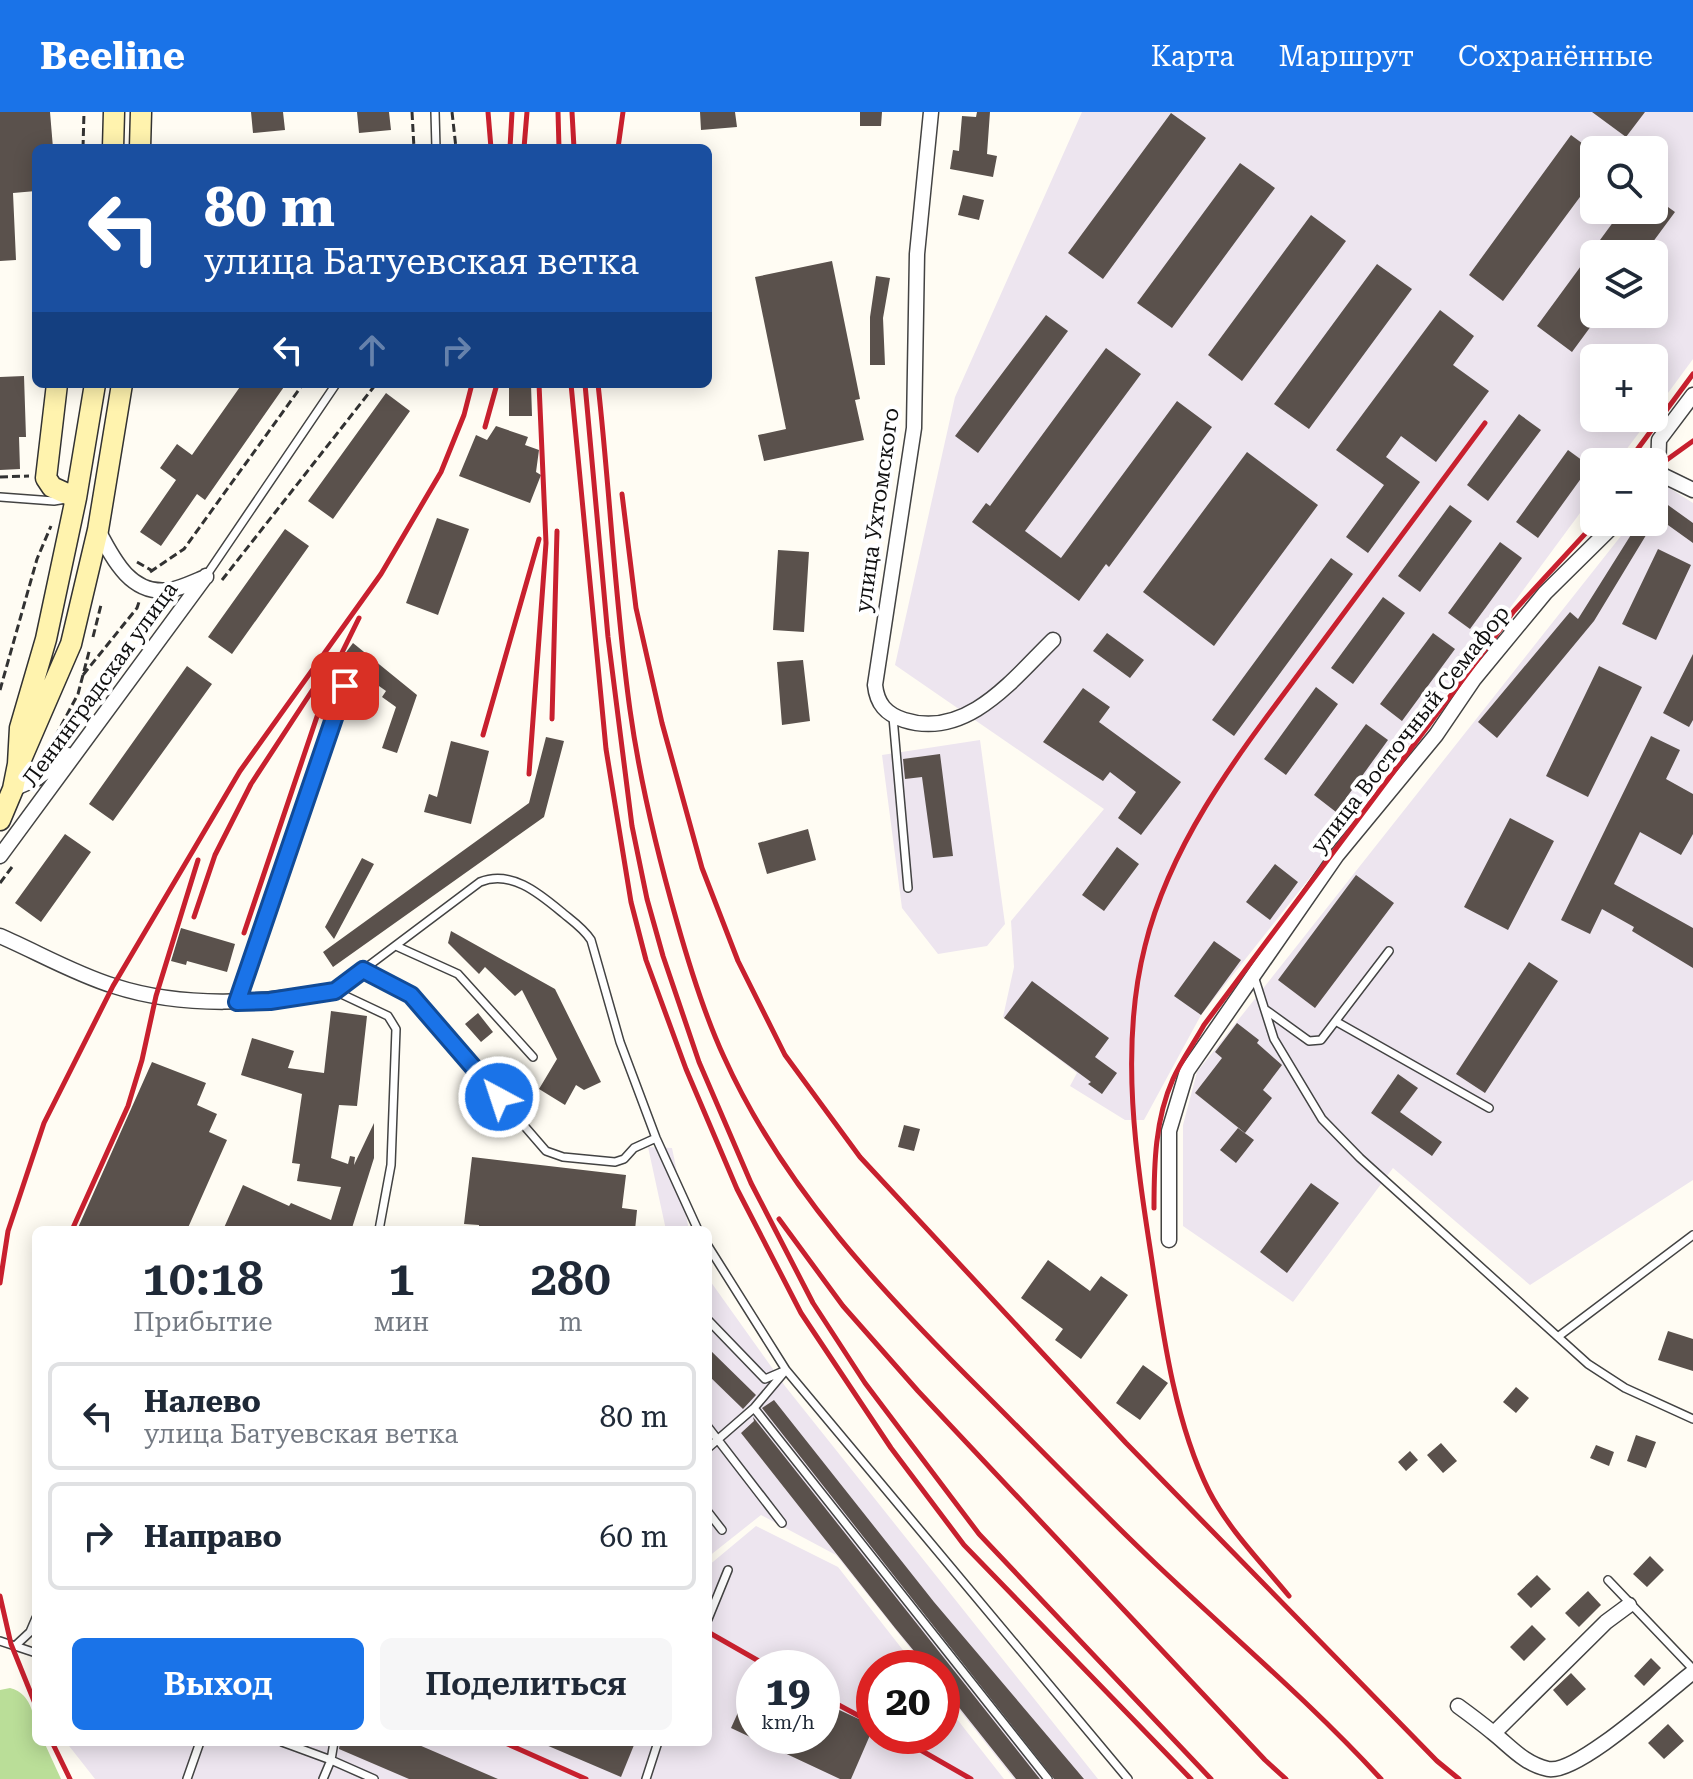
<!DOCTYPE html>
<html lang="ru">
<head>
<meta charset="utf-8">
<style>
	:root { --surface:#fff; --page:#f6f6f7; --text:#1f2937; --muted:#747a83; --line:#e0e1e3; --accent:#1a73e8 }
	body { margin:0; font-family:"Roboto Serif",serif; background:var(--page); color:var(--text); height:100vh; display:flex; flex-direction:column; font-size:30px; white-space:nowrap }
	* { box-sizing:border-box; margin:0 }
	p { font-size:26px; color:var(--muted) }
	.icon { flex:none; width:44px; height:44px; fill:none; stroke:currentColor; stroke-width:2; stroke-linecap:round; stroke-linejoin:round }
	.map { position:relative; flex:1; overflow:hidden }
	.details { position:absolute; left:32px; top:1114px; width:680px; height:520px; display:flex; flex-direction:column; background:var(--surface); border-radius:12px; box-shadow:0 4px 20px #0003 }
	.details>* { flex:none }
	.hud { position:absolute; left:32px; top:32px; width:680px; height:244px; border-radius:12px; box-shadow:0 4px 20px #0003; background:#1a4fa0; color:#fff; overflow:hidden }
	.controls { position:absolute; left:1580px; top:24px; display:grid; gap:16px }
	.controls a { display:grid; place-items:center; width:88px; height:88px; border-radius:12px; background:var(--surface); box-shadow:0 4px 20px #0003; font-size:40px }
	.speed { position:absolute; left:736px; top:1538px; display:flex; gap:16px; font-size:40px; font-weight:700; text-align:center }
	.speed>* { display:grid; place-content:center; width:104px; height:104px; border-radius:50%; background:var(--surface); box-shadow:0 4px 20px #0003; line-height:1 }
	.speed small { font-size:20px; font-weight:400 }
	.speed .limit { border:12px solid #d22; background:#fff; color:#111 }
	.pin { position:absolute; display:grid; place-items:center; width:68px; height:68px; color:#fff; margin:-34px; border-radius:16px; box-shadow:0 4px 12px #0006 }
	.me { position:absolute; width:88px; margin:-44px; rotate:320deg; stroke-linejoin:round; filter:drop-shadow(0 0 6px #0008) }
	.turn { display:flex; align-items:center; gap:28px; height:168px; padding:0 40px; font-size:36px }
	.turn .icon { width:104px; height:104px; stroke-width:2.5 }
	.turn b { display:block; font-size:56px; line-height:68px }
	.lanes { display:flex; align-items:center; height:76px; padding:0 40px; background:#0003; justify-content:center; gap:40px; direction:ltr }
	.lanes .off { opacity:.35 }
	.eta { display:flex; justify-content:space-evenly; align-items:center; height:136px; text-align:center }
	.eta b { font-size:48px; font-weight:600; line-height:56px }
	.cta { display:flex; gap:16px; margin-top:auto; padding:16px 40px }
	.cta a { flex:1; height:92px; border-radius:12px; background:var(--accent); color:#fff; font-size:32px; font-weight:600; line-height:92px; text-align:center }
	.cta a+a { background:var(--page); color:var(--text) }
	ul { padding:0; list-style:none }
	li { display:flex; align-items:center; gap:24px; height:108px; margin:0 16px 12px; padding:0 24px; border:4px solid var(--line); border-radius:12px }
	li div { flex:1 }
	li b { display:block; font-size:30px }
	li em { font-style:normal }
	header { display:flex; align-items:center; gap:48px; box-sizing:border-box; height:112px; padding:0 40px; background:var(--accent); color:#fff }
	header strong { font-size:38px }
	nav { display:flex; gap:44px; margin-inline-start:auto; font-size:28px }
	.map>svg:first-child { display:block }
	.industrial { fill:#ede5ef; fill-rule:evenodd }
	.forest { fill:#bade98 }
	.building { fill:#5a514c }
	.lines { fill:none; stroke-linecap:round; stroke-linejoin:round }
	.lane-casing { stroke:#434343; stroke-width:10 }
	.street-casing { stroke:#434343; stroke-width:17 }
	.secondary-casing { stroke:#323232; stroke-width:23 }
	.path { stroke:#323232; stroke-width:3; stroke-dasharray:8 4; stroke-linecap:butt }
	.lane { stroke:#fff; stroke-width:7 }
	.street { stroke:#fff; stroke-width:14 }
	.secondary { stroke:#fff3ae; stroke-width:20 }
	.rail { stroke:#c8202e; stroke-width:5 }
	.route-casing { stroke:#114b97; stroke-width:20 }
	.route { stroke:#1a73e8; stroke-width:14 }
	.labels { text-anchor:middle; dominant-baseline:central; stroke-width:8; stroke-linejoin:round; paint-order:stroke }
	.street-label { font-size:22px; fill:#101010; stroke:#fff }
</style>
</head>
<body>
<header>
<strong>Beeline</strong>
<nav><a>Карта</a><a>Маршрут</a><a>Сохранённые</a></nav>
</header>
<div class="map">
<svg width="1693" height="1667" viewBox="0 0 1693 1667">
	<rect width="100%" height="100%" fill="#fffcf3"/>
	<path class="industrial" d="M 1082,0 L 1693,0 L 1693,247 L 1654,300 L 1654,246 L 1594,246 L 1594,306 L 1650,306 L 1617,350 L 1594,350 L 1594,382 L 1331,739 L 1201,903 L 1144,1008 L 1125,1008 L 1070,974 L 1077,961 L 1003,905 L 1014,855 L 1011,809 L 1104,697 L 895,553 L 955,285 ZM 1594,38 L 1654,38 L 1654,98 L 1594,98 ZM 1594,142 L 1654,142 L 1654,202 L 1594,202 Z
		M 1663,372 L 1693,391 L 1693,1068 L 1530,1173 L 1393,1056 L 1293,1190 L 1183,1114 L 1183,1013 L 1197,960 L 1632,410 L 1654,410 L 1654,383 Z
		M 980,628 L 1005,812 L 987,834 L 938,842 L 902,796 L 882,643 Z
		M 648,1035 L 672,1036 L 689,1118 L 666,1118 Z
		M 708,1166 L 785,1274 L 1098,1667 L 1014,1667 L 942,1576 L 942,1556 L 926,1556 L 836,1443 L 761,1403 L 708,1445 Z
		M 756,1414 L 838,1455 L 917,1556 L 874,1556 L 874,1624 L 942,1624 L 942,1588 L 1004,1667 L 95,1667 L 66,1630 L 708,1630 L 708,1454 ZM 754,1556 L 822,1556 L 822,1624 L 754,1624 Z"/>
	<path class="forest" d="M 10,1576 C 33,1581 36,1610 36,1630 L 44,1630 L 61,1667 L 0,1667 L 0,1578 Z"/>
	<path class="building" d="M 0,0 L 50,0 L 53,36 L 36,36 L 36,79 L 13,81 L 16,148 L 0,149 Z
		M 251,0 L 283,0 L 285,18 L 253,21 Z
		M 357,0 L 389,0 L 391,18 L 359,21 Z
		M 700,0 L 735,0 L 737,15 L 701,18 Z
		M 860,0 L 882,0 L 881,14 L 860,14 Z
		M 977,0 L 990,0 L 987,42 L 997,44 L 993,65 L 950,57 L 953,38 L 959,39 L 962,4 L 976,5 Z
		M 1592,0 L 1645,0 L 1626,25 Z
		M 1171,1 L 1206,26 L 1103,167 L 1068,141 Z
		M 1571,23 L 1594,40 L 1594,66 L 1503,189 L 1469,163 Z
		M 1240,51 L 1275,76 L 1172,216 L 1137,191 Z
		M 963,83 L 984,88 L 979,108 L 958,103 Z
		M 1654,85 L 1675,100 L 1644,142 L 1594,142 L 1594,210 L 1572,240 L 1537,214 L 1622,98 L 1654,98 Z
		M 1311,103 L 1346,129 L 1242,269 L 1208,243 Z
		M 832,149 L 860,287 L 855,288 L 864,328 L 764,349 L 758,323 L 786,317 L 755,165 Z
		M 1377,152 L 1412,177 L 1309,317 L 1274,292 Z
		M 876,164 L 890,166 L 883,206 L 885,253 L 870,253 L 870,205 Z
		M 1440,198 L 1474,224 L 1453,253 L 1489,279 L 1436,350 L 1401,324 L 1386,345 L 1420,370 L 1368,441 L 1346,425 L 1384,373 L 1336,338 Z
		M 1046,203 L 1068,219 L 978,341 L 955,324 Z
		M 1106,236 L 1141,262 L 1025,419 L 1061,446 L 1177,289 L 1212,315 L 1109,455 L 1106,452 L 1079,489 L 972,410 L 986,391 L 990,394 Z
		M 24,264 L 26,325 L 19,325 L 20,357 L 0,358 L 0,265 Z
		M 242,272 L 286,272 L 205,388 L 197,382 L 161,434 L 140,420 L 176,368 L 160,356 L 177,332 L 192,343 Z
		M 509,272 L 531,272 L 532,304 L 509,304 Z
		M 386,281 L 410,299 L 333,407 L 308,389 Z
		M 1519,302 L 1541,318 L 1488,389 L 1467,373 Z
		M 496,314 L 528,325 L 525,333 L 539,338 L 536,360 L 541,363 L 530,391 L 459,364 L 476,323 L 487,328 Z
		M 1568,338 L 1590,354 L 1538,426 L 1516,410 Z
		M 1247,340 L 1318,393 L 1214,534 L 1143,480 Z
		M 1654,383 L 1693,411 L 1693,431 L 1654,403 Z
		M 1450,393 L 1472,409 L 1420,480 L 1398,464 Z
		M 437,406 L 469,417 L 438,503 L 406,491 Z
		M 1639,410 L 1654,410 L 1594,509 L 1497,626 L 1478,610 L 1570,500 L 1578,507 Z
		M 285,417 L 309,434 L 232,542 L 208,525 Z
		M 1500,430 L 1522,446 L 1470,517 L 1448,501 Z
		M 1658,437 L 1691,453 L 1656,528 L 1622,512 Z
		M 778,438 L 809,440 L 804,520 L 773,518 Z
		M 1331,446 L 1353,462 L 1234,624 L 1212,608 Z
		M 1383,485 L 1405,501 L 1353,572 L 1331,556 Z
		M 1107,521 L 1144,548 L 1130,566 L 1093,539 Z
		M 1433,521 L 1455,537 L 1402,609 L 1380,592 Z
		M 353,531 L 417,583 L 397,641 L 382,636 L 396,595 L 382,585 L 386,579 L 341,547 Z
		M 1693,542 L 1693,608 L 1689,615 L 1663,601 Z
		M 803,548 L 810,609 L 782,613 L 777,550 Z
		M 187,554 L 212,572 L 113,709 L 89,692 Z
		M 1599,554 L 1642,575 L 1588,685 L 1546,664 Z
		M 1316,575 L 1338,592 L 1286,663 L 1264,647 Z
		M 1083,576 L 1110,595 L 1099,610 L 1181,670 L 1141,723 L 1118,706 L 1136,680 L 1110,660 L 1103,669 L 1043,630 Z
		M 1366,612 L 1388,628 L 1336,700 L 1314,683 Z
		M 1651,624 L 1680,638 L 1666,667 L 1693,682 L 1693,722 L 1681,743 L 1640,720 L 1614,772 L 1693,816 L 1693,856 L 1632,819 L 1634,815 L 1602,797 L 1590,822 L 1561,808 Z
		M 546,625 L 564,629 L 544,705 L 333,855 L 323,840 L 529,691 Z
		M 451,629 L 489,639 L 471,712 L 424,700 L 429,682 L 437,685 Z
		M 940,642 L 953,744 L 933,746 L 922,665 L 905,667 L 903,647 Z
		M 1510,706 L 1554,729 L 1508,818 L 1464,795 Z
		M 808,717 L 816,748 L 767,762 L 758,731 Z
		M 65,722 L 91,740 L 41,810 L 15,791 Z
		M 1117,735 L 1139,752 L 1104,799 L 1082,783 Z
		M 362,746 L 374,752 L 334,827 L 325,815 Z
		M 1275,752 L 1298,770 L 1270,808 L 1246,790 Z
		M 1356,763 L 1394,791 L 1315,896 L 1278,868 Z
		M 181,816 L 235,832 L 227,860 L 187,849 L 186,853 L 171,849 Z
		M 451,819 L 555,877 L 601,970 L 584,978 L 576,973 L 565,993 L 539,977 L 557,947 L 522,878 L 515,884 L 485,855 L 479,862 L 448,831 Z
		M 1214,829 L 1241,848 L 1201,903 L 1174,884 Z
		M 1529,850 L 1558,869 L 1485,981 L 1456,962 Z
		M 1032,869 L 1109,926 L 1095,945 L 1117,961 L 1102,982 L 1088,972 L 1091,970 L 1004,906 Z
		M 331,899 L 367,904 L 357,994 L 339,993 L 331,1046 L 348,1052 L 350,1044 L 355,1045 L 354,1053 L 374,1011 L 374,1046 L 352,1116 L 354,1118 L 223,1118 L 243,1073 L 289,1094 L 291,1091 L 331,1108 L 341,1075 L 297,1069 L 300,1052 L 292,1051 L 302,982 L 241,963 L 252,926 L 294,939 L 288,956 L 324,961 Z
		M 478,901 L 493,920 L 481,930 L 465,912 Z
		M 1237,911 L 1259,928 L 1257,931 L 1282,953 L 1263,978 L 1272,986 L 1245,1021 L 1195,981 L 1222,946 L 1215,940 Z
		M 152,950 L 206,971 L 197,993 L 217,1002 L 209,1020 L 227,1028 L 187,1118 L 77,1118 Z
		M 1398,962 L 1418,976 L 1400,1000 L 1442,1030 L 1432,1044 L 1371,1001 Z
		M 904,1013 L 920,1017 L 914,1039 L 898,1035 Z
		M 1238,1016 L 1254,1028 L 1236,1051 L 1220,1038 Z
		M 472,1045 L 626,1063 L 622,1096 L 637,1098 L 635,1118 L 479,1118 L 479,1113 L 464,1112 Z
		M 1311,1071 L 1339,1091 L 1287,1161 L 1260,1140 Z
		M 1048,1148 L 1090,1179 L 1101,1164 L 1128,1183 L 1081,1247 L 1055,1228 L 1063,1217 L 1021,1186 Z
		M 1668,1219 L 1693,1227 L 1693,1259 L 1658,1248 Z
		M 708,1236 L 756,1283 L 743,1297 L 708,1263 Z
		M 1143,1253 L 1168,1271 L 1140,1308 L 1116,1291 Z
		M 1516,1275 L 1529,1286 L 1516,1301 L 1503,1290 Z
		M 774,1288 L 934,1490 L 1084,1667 L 1054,1667 L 762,1296 Z
		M 753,1305 L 1040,1667 L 1016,1667 L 942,1574 L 942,1556 L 928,1556 L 895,1516 L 741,1321 L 754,1309 Z
		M 1636,1323 L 1656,1330 L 1646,1356 L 1627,1349 Z
		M 1441,1331 L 1457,1349 L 1443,1361 L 1427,1343 Z
		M 1596,1333 L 1614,1340 L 1609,1354 L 1590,1346 Z
		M 1410,1339 L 1418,1348 L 1406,1359 L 1398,1350 Z
		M 1650,1444 L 1664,1458 L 1647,1475 L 1633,1462 Z
		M 1537,1463 L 1551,1477 L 1531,1496 L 1517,1482 Z
		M 1588,1479 L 1601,1493 L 1579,1515 L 1565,1501 Z
		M 1532,1513 L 1546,1527 L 1524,1549 L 1510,1535 Z
		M 1651,1546 L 1661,1556 L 1644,1574 L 1634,1564 Z
		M 1571,1561 L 1586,1577 L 1567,1594 L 1553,1578 Z
		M 754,1565 L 754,1624 L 822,1624 L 822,1590 L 874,1614 L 851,1667 L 840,1667 L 731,1616 Z
		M 1668,1612 L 1684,1629 L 1664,1647 L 1648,1631 Z
		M 340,1630 L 412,1630 L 498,1667 L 409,1667 L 339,1637 Z
		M 539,1630 L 628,1630 L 634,1633 L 621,1665 Z"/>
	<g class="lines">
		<g class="lane-casing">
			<path id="lane" d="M 435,0 L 436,36
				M 0,385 L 54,389 L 66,387
				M 206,464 L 336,272
				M 893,605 L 908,776
				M 396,834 L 458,862 L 533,945
				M 363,858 L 411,883 L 546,1039 L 563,1045 L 615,1050 L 624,1047 L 634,1036 L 656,1026
				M 1254,864 L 1274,927 L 1322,1007 L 1360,1046 L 1588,1252 L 1625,1276 L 1693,1307
				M 238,888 L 345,574
				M 1266,898 L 1309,929 L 1321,928 L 1389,839
				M 1337,910 L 1489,996
				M 379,1118 L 391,1053 L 396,917 L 388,904 L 335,879 L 480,770 C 512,757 541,783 564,802 C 574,810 584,817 591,828 L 620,930 L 656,1026 L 698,1118
				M 708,1134 L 786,1258 L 754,1296 L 1048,1667
				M 708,1208 L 765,1267 L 786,1258 L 1128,1667
				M 1559,1224 L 1693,1123
				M 708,1315 L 782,1411
				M 708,1336 L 754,1296
				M 708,1400 L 722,1418
				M 1608,1468 L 1693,1557
				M 708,1507 L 728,1458
				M 0,1529 L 15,1534 L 30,1520 L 36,1506
				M 15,1534 L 36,1541
				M 282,1630 L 331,1648 L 374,1667
				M 187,1667 L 200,1630
				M 323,1667 L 331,1648 L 334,1630
				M 646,1667 L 658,1630"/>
		</g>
		<g class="street-casing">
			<path id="street" d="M 931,0 L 917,142 L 914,316 L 875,573 C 877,592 886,602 904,608 C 967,628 1013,567 1053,528
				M 1658,361 L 1693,378
				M 1654,366 L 1658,361 L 1659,328 L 1693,283
				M 98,418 C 113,447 131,484 170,478 C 182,476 195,469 206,465
				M 13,677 L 36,667 L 68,643
				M 0,744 L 206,464
				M 0,824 C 37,840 75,862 114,874 C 185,897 262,891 335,879
				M 1169,1128 L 1169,1019 L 1187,959 L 1337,743 L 1436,623 L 1474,567 L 1545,481 L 1617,410
				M 1458,1594 C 1469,1602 1481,1611 1492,1620 C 1510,1634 1524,1652 1548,1657 C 1577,1663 1667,1580 1693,1560
				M 1494,1621 L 1606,1510 L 1629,1493"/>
		</g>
		<g class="secondary-casing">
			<path id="secondary" d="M 113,36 L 114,0
				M 140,36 L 141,0
				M 57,272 L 46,366 L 52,375 L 76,386
				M 22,645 L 71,532 L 98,418 L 122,272
				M 0,708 L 13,677 L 18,652 L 20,616 L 46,527 L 76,386 L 95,272"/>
		</g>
		<path class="path" d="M 412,0 L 414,36
			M 452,0 L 456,36
			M 83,36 L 84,0
			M 0,365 L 29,364
			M 137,450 L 151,458
			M 150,460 L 184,437 L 303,272
			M 222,468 L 376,272
			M 93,525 L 101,493
			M 83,563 L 137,496 L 139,490
			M 0,578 L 37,447 L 51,414
			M 59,633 L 53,629 L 78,582 L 90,536
			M 0,771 L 12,755"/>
		<use href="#lane" class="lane"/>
		<use href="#street" class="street"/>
		<use href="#secondary" class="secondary"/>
		<path class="rail" d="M 488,0 L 491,36
			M 558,0 L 559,36
			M 572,0 L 574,36
			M 510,36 L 512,0
			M 524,36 L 527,0
			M 618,36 L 623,0
			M 571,272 L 606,637 L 631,790 L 646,848 L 686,957 L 737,1077 L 801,1201 L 891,1336 L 964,1433 L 1191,1667
			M 585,272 L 608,525 L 632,714 L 647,787 L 663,844 L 699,950 L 751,1071 L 813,1191 L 865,1271 L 979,1422 L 1211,1667
			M 598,272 C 610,380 615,490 630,598 C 640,670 657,740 677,810 C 690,856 704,902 724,945 C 783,1076 883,1181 984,1281 C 1041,1338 1098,1397 1157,1453 C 1232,1524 1311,1591 1381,1667
			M 485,315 L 497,272
			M 1628,350 L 1693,262
			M 1654,357 L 1693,329
			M 622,382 L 636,496 L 662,611 L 702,756 L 738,849 L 785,943 L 860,1045 L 1126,1331 L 1437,1649 L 1459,1667
			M 552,607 L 557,419
			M 483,623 L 539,427
			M 529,662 L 546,431 L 539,272
			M 194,805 L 215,743 L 251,672 L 323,562
			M 244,821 L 331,563 L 359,506
			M 1154,1096 C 1154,1053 1155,1007 1173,967 C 1181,949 1194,931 1204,913 L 1514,499 L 1596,410
			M 779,1107 L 843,1194 L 918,1279 L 1265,1648 L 1286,1667
			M 72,1118 L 128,994 L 142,948 L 156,884 L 198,748
			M 0,1171 L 8,1119 L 44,1011 L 113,874 L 240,659 L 381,462 L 441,360 L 464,303 L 472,272
			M 0,1484 L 11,1532 L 36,1594
			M 1289,1484 C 1261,1450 1229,1418 1209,1379 C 1175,1311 1163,1223 1152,1149 C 1136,1046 1119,936 1145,834 C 1172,724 1246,633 1312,544 C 1370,467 1427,389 1485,311
			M 708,1520 L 771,1556
			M 822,1584 L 874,1612
			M 896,1624 L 971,1667
			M 52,1630 L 70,1667
			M 503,1630 L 586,1667"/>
	</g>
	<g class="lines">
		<g class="route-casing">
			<path id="route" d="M 345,574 L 237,890 L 270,889 L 335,879 L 363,858 L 411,883 L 499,985"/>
		</g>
		<use href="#route" class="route"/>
	</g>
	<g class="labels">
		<g class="street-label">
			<text transform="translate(877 398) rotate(-82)">улица Ухтомского</text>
			<text transform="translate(100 572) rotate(-54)">Ленинградская улица</text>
			<text transform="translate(1410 617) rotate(-52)">улица Восточный Семафор</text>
		</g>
	</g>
</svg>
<div class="controls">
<a><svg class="icon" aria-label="search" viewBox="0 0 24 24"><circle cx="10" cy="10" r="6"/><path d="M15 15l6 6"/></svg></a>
<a><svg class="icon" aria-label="layers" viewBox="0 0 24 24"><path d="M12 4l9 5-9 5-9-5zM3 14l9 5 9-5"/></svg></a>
<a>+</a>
<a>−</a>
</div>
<div class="speed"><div>19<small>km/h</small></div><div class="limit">20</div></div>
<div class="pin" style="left:345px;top:574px;background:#d93025"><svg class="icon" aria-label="arrive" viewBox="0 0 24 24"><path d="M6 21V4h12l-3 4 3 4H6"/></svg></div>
<svg class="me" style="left:499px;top:985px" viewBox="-20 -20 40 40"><circle r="17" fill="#1a73e8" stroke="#fff" stroke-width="3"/><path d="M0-11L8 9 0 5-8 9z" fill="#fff"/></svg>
<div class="hud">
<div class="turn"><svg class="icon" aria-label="left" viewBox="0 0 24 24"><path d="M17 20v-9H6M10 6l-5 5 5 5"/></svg><div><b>80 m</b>улица Батуевская ветка</div></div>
<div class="lanes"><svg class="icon" aria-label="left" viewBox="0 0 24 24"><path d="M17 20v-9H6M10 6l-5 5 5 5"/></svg><svg class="icon off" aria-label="ahead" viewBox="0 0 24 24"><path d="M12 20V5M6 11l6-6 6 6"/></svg><svg class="icon off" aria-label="right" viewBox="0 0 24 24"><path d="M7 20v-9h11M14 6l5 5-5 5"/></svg></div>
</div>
<section class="details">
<div class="eta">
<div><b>10:18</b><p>Прибытие</p></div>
<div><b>1</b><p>мин</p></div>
<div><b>280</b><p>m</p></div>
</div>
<ul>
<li><svg class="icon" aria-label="left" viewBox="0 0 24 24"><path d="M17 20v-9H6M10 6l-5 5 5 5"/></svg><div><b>Налево</b><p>улица Батуевская ветка</p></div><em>80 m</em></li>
<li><svg class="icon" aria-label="right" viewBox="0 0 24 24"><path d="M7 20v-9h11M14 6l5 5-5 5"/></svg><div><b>Направо</b></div><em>60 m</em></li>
</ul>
<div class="cta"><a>Выход</a><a>Поделиться</a></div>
</section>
</div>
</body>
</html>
